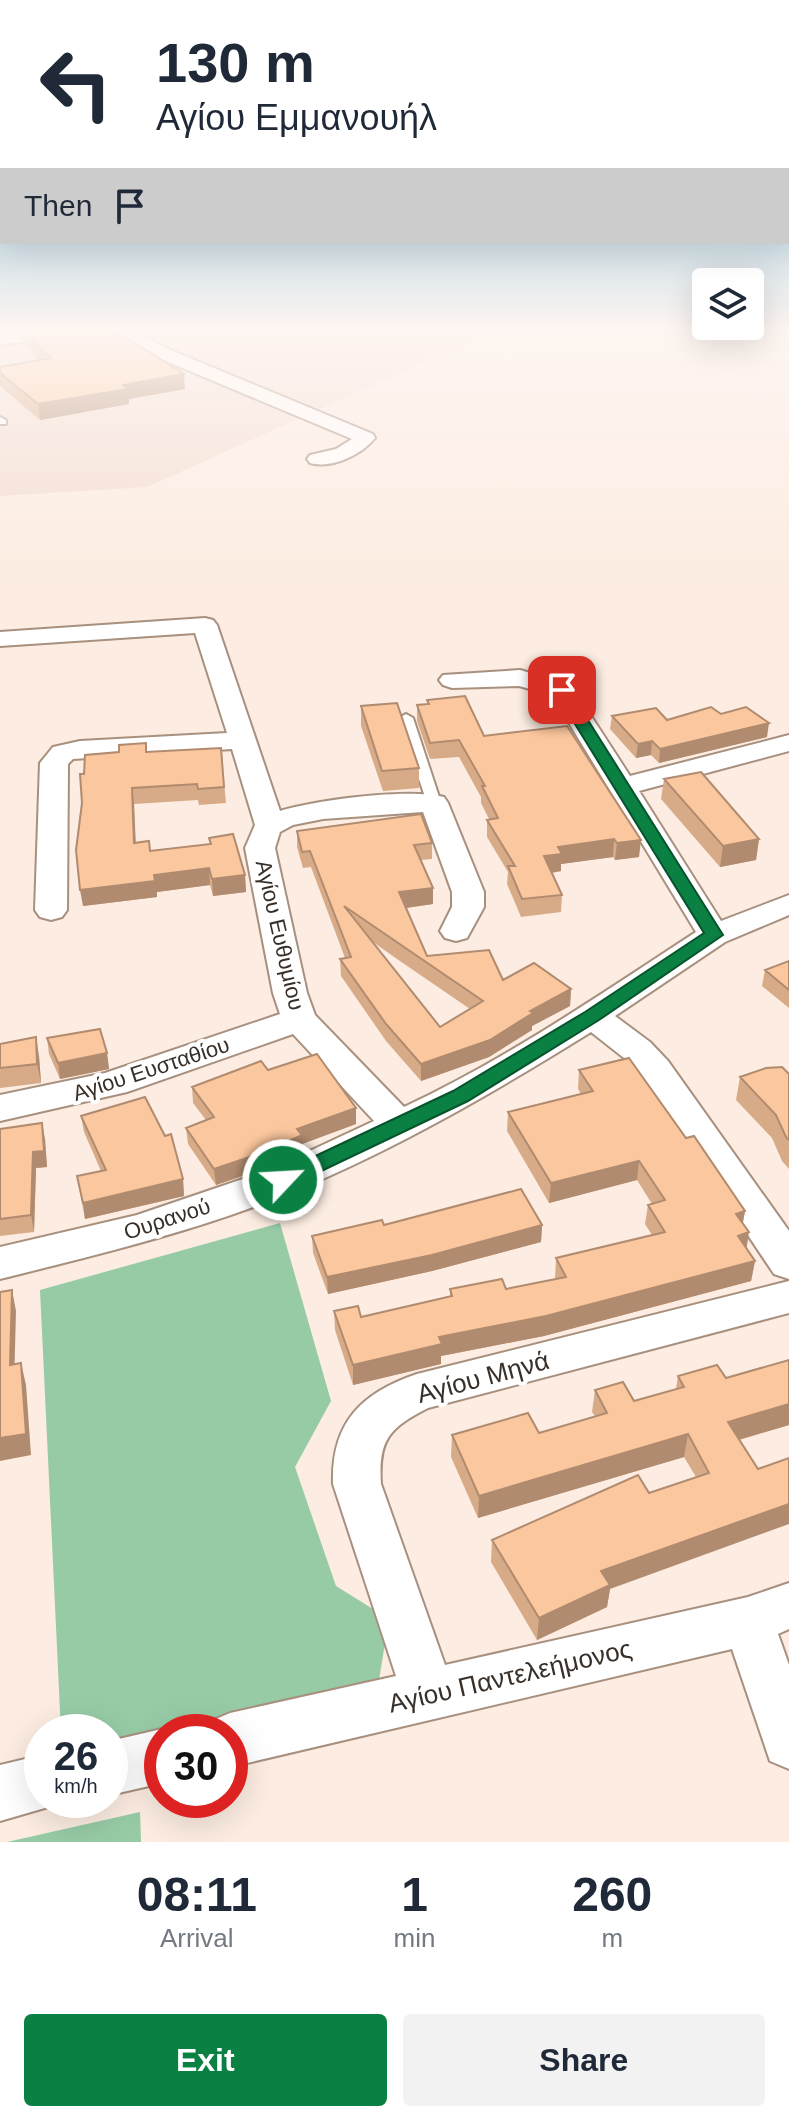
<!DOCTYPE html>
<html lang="en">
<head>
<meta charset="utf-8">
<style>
	:root { --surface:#fff; --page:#f2f2f3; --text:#1f2937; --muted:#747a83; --accent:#0b8043 }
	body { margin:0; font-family:Arial,sans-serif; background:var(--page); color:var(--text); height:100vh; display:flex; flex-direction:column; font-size:30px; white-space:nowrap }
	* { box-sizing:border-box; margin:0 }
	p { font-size:26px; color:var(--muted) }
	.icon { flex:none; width:44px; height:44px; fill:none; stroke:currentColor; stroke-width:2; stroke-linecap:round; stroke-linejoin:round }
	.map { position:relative; height:1842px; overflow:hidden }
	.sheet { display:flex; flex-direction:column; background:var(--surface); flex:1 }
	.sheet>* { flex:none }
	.guide { position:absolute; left:0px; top:0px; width:790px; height:244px; box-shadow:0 8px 32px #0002; background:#fff; color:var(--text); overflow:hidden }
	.controls { position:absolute; left:692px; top:268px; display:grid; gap:16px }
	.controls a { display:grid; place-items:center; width:72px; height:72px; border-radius:8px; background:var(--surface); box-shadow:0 8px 32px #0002; font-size:40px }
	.speed { position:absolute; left:24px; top:1714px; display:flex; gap:16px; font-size:40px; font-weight:700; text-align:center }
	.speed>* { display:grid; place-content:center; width:104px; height:104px; border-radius:50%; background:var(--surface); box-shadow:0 8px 32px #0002; line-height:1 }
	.speed small { font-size:20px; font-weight:400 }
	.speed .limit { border:12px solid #d22; background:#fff; color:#111 }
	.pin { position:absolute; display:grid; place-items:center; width:68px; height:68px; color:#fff; margin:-34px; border-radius:16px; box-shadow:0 4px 12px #0006 }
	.me { position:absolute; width:88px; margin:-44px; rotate:65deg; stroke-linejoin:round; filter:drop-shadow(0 0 6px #0008) }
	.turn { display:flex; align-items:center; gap:28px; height:168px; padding:0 24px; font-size:36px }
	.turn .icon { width:104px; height:104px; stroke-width:2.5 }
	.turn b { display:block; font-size:56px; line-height:68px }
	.then { display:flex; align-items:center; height:76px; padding:0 24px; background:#0003; gap:16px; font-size:30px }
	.eta { display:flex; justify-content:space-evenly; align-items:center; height:136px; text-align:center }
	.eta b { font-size:48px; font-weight:700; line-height:56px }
	.action { display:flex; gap:16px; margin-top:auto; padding:16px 24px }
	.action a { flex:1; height:92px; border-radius:8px; background:var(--accent); color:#fff; font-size:32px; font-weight:700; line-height:92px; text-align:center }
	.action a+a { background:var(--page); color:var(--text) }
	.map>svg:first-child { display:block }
	.industrial { fill:#f3dcd1 }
	.green { fill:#97cba6 }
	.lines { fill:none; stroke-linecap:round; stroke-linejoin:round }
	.service-casing { stroke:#a8907f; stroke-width:4 }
	.minor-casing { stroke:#a8907f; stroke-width:4 }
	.secondary-casing { stroke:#a8907f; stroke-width:4 }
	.service { fill:#fff; fill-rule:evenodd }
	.minor { fill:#fff; fill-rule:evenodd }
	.secondary { fill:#fff; fill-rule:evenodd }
	.wall { fill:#d8ab88; fill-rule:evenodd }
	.shaded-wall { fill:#b08b6f }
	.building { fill:#fbc79e; stroke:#b08b6f; stroke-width:2; fill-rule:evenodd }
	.route { fill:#0b8043; stroke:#07532c; stroke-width:2 }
	.labels { text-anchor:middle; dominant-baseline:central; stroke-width:8; stroke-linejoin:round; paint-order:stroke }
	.street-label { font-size:22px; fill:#392f29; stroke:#fff }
	.near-street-label { font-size:26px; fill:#392f29; stroke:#fff }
</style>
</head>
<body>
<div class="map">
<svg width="789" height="1842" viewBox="0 0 789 1842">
	<rect width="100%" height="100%" fill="#fcece1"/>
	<path class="industrial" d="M 0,332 L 518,332 L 451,350 L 147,487 L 0,496 Z"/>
	<path class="green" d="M 280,1223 L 331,1401 L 295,1467 L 336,1586 L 389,1619 L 377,1692 L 110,1740 L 110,1732 L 61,1732 L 40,1290 Z
		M 140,1812 L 141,1842 L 7,1842 Z"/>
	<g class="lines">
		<g class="service-casing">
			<path id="service" d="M 134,332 L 149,332 L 128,337 L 124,335 Z
				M 0,417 L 6,420 L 6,424 L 0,424 Z
				M 406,714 L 413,718 L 441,803 L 439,806 L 434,807 L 427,803 L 399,718 Z"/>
		</g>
		<g class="minor-casing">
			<path id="minor" d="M 116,332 L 135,332 L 173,351 L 373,434 L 375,438 C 361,455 332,469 310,463 L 307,459 L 310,455 L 336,449 L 352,439 L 161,359 Z
				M 205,618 L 213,620 L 217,625 L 280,811 C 317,800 408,788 444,797 L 448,803 L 484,892 L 484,907 L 467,938 L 456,941 L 445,938 L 440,931 L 452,907 L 452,892 L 423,812 L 323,819 L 293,825 L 280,832 L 275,848 L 307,993 L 315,1015 L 404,1107 C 507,1059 601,994 696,932 L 552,695 L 519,686 L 452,688 L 443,685 L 439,680 L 443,675 L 520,670 L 571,685 L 630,776 L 789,735 L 789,751 L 639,791 L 721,921 L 789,895 L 789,915 L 725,942 L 615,1016 L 650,1042 L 668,1061 L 789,1231 L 789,1279 L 774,1274 L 642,1077 L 624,1058 L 591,1032 C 496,1091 400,1147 297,1190 C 201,1230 100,1254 0,1279 L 0,1247 L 137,1215 L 269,1170 L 374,1121 L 293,1034 L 127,1092 L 0,1121 L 0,1095 L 105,1073 L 280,1014 L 273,993 L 245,848 L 255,825 L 232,749 L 73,759 L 68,764 L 67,910 L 62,917 L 51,920 L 40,917 L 35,910 L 40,763 L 53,747 L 80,741 L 227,733 L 195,633 L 0,646 L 0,632 Z
				M 789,1281 L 789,1313 L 428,1408 C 389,1428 378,1440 381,1484 L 445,1665 L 748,1597 L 789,1583 L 789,1629 L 778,1634 L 789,1665 L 789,1769 L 770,1761 L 732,1649 L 230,1767 L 230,1732 L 206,1732 L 211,1721 L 230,1713 L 396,1676 L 333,1484 C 331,1423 361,1393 417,1374 Z
				M 162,1729 L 170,1732 L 162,1732 L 162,1783 L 110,1795 L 110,1741 Z
				M 42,1755 L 42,1800 L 63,1800 L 62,1803 L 0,1821 L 0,1765 Z"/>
		</g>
		<g class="secondary-casing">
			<path id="secondary" d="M 0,332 L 53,332 L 42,339 L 0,345 Z"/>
		</g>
		<use href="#service" class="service"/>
		<use href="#minor" class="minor"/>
		<use href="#secondary" class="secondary"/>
	</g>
	<path class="wall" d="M 22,332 L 114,335 L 185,389 L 129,399 L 129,404 L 40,420 L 0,386 L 0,367 L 40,360 L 24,345 Z
		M 427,700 L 484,736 L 639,857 L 615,860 L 613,857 L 561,864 L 561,871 L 552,873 L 562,895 L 561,912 L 521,917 L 507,884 L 508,872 L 487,837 L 487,820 L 489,819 L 481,803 L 481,797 L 459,757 L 430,759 L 417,721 L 417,705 L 427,704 Z
		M 361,706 L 419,768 L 419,788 L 383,791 L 361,726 Z
		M 721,714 L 767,737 L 659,763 L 651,755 L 636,758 L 610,729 L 612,716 L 667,720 Z
		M 221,748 L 226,803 L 199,805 L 198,800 L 134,804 L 136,843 L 150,851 L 210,844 L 209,838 L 245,875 L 246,892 L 213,896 L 210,885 L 157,892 L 157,897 L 83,906 L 82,803 L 84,774 L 119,752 L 147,752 Z
		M 664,779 L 759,839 L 756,860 L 720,867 L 661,799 Z
		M 297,831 L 432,843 L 432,859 L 421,860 L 433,888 L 433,904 L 405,908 L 427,956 L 503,980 L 571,989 L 570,1006 L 532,1026 L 532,1030 L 489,1057 L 421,1081 L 386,1041 L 341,976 L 340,959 L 345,958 L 311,867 L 303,868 L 297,847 ZM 373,942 L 397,959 L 470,1009 L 440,1027 Z
		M 789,961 L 789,1008 L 762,986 L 765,970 Z
		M 47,1038 L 107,1053 L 109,1069 L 60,1079 L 49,1054 Z
		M 0,1044 L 39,1056 L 41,1083 L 0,1088 Z
		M 268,1070 L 356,1124 L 302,1144 L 303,1151 L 268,1167 L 216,1185 L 188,1144 L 186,1128 L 206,1120 L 193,1103 L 192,1087 Z
		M 579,1070 L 686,1138 L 745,1211 L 743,1223 L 746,1248 L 755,1261 L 751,1281 L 544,1336 L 441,1356 L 441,1364 L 353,1385 L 335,1330 L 334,1311 L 361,1317 L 450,1297 L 450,1289 L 506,1289 L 555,1279 L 556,1258 L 652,1235 L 645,1224 L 648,1205 L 652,1204 L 637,1180 L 549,1203 L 507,1131 L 508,1112 L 581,1094 L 578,1089 Z
		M 789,1074 L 789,1169 L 782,1161 L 772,1138 L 736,1100 L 740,1077 Z
		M 81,1116 L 183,1179 L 184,1196 L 85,1219 L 77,1176 L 101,1171 L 84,1132 Z
		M 0,1129 L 45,1139 L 47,1167 L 36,1168 L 34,1232 L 0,1236 Z
		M 384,1225 L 542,1225 L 541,1242 L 432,1271 L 328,1294 L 313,1253 L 312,1236 Z
		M 789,1360 L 789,1425 L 739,1440 L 610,1589 L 607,1607 L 537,1640 L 491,1562 L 492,1540 L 649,1493 L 696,1477 L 684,1457 L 478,1518 L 451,1457 L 452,1435 L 539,1433 L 595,1416 L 592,1412 L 595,1390 L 634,1401 L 676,1389 L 678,1376 L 726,1378 Z"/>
	<path class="shaded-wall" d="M 184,374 L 185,389 L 129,399 L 129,404 L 40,420 L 38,404 L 123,385 Z
		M 769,723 L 767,737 L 659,763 L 660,749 Z
		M 652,741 L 651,755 L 636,758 L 638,744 Z
		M 132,788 L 134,804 L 136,859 L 134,843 Z
		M 614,839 L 613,857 L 561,864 L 561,871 L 543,874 L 544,856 L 558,847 Z
		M 759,839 L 756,860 L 720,867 L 723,846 Z
		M 641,840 L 639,857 L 615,860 L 617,843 Z
		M 209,868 L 210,885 L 157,892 L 157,897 L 83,906 L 80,890 L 154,875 Z
		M 245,875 L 246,892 L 213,896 L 212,879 Z
		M 433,888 L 433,904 L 399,909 L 399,892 Z
		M 571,989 L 570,1006 L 532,1026 L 532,1030 L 489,1057 L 421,1081 L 421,1064 L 530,1011 Z
		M 36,1037 L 39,1056 L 41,1083 L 37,1064 Z
		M 107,1053 L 109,1069 L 60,1079 L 58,1063 Z
		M 356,1108 L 356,1124 L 302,1144 L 303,1151 L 268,1167 L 216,1185 L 214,1169 L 297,1129 Z
		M 42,1123 L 45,1139 L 47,1167 L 36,1168 L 34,1232 L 31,1215 L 33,1152 Z
		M 639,1161 L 637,1180 L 549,1203 L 551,1183 Z
		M 183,1179 L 184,1196 L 85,1219 L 83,1203 Z
		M 745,1211 L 741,1231 L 736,1214 Z
		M 542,1225 L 541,1242 L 432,1271 L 328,1294 L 327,1277 Z
		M 749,1232 L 746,1252 L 738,1236 Z
		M 755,1261 L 751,1281 L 544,1336 L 441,1356 L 441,1364 L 353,1385 L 353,1365 L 439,1337 Z
		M 12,1290 L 16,1311 L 14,1387 L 10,1365 Z
		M 21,1363 L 26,1385 L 31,1455 L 0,1461 L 0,1438 Z
		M 789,1404 L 789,1425 L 724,1444 L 728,1422 Z
		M 688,1434 L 684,1457 L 478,1518 L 479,1496 Z
		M 789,1504 L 789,1524 L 610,1589 L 607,1607 L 537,1640 L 539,1618 L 601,1571 Z"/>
	<path class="building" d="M 23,332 L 110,332 L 114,335 L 120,334 L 184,374 L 123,385 L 128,389 L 38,404 L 0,373 L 0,367 L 51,358 Z
		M 465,696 L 484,736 L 567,726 L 641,840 L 617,843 L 614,839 L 558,847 L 562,854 L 544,856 L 562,895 L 522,899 L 508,866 L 515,866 L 487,820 L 498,818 L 482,786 L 485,786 L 459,740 L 430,743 L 417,705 L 429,704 L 427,700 Z
		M 397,703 L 419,768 L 382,771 L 361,706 Z
		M 711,707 L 721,714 L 746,707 L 769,723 L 660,749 L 652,741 L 638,744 L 612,716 L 656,708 L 667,720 Z
		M 146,743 L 146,752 L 221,748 L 224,787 L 198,789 L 197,784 L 132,788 L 134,843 L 149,841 L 150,851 L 211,844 L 209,838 L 233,834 L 245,875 L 212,879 L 209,868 L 154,875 L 155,881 L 80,890 L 76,850 L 82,803 L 80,774 L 84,774 L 85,755 L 119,752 L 119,745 Z
		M 701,772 L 759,839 L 723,846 L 664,779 Z
		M 421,814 L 432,843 L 414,845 L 433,888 L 399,892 L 427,956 L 489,950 L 503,980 L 534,963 L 571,989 L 530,1011 L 533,1013 L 490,1040 L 421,1064 L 386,1024 L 340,959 L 351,957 L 310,851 L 302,852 L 297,831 ZM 344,906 L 483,1001 L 440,1027 Z
		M 789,961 L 789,990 L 765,970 Z
		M 100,1029 L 107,1053 L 58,1063 L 47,1038 Z
		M 36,1037 L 37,1064 L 0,1068 L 0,1044 Z
		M 317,1054 L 356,1108 L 297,1129 L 302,1135 L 267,1151 L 214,1169 L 186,1128 L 214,1117 L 192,1087 L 261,1061 L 268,1070 Z
		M 629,1058 L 686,1138 L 694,1136 L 745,1211 L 736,1214 L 749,1232 L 738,1236 L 755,1261 L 546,1316 L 439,1337 L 442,1344 L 353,1365 L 334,1311 L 358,1306 L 361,1317 L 452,1296 L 450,1289 L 502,1279 L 506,1289 L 566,1277 L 556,1258 L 665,1232 L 648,1205 L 665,1200 L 639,1161 L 551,1183 L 508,1112 L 593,1091 L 579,1070 Z
		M 782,1067 L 789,1074 L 789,1140 L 786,1137 L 776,1115 L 740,1077 L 766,1068 Z
		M 145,1097 L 165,1136 L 171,1134 L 183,1179 L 83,1203 L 77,1176 L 106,1170 L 81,1116 Z
		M 42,1123 L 44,1151 L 33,1152 L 31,1215 L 0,1219 L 0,1129 Z
		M 521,1189 L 542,1225 L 432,1255 L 327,1277 L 312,1236 L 382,1220 L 384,1225 Z
		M 12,1290 L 10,1365 L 21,1363 L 26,1434 L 0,1438 L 0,1292 Z
		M 789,1360 L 789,1404 L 728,1422 L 758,1469 L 789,1458 L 789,1504 L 601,1571 L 610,1585 L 539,1618 L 492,1540 L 638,1475 L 649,1493 L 709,1473 L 688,1434 L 479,1496 L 452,1435 L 528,1413 L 539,1433 L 607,1413 L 595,1390 L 623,1382 L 634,1401 L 684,1387 L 678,1376 L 717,1365 L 726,1378 Z"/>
	<linearGradient id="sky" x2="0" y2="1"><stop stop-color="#5eadd2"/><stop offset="0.56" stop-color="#fef6f2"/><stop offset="1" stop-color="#fef6f2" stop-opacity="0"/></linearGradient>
	<rect width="789" height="589" fill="url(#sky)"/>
	<path class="route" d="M 562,686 L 569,690 L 723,935 L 599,1020 L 468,1101 L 290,1186 L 275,1186 L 272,1180 L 275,1175 L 453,1091 L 585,1012 L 704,933 L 554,690 Z"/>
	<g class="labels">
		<g class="street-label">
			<text transform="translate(280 935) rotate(77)">Αγίου Ευθυμίου</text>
			<text transform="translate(151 1069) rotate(-18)">Αγίου Ευσταθίου</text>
			<text transform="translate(167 1219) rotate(-18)">Ουρανού</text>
		</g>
		<g class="near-street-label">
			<text transform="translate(483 1377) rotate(-15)">Αγίου Μηνά</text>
			<text transform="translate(510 1676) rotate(-13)">Αγίου Παντελεήμονος</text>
		</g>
	</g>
</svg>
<div class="controls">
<a><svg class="icon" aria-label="layers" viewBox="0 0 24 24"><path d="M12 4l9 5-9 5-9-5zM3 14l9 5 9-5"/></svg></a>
</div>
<div class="speed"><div>26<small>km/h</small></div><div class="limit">30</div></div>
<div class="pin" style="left:562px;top:690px;background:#d93025"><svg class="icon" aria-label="arrive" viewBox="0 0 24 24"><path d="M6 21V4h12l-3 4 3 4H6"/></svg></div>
<svg class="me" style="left:283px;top:1180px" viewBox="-20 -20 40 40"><circle r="17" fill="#0b8043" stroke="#fff" stroke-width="3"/><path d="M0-11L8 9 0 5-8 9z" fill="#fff"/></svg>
<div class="guide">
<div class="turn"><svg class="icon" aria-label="left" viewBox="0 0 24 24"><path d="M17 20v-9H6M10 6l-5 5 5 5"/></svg><div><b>130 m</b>Αγίου Εμμανουήλ</div></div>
<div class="then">Then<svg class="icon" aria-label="arrive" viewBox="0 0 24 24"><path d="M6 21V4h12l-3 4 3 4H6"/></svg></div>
</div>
</div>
<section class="sheet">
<div class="eta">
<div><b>08:11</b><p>Arrival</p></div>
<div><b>1</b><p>min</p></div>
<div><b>260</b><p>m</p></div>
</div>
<div class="action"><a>Exit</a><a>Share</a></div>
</section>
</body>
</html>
